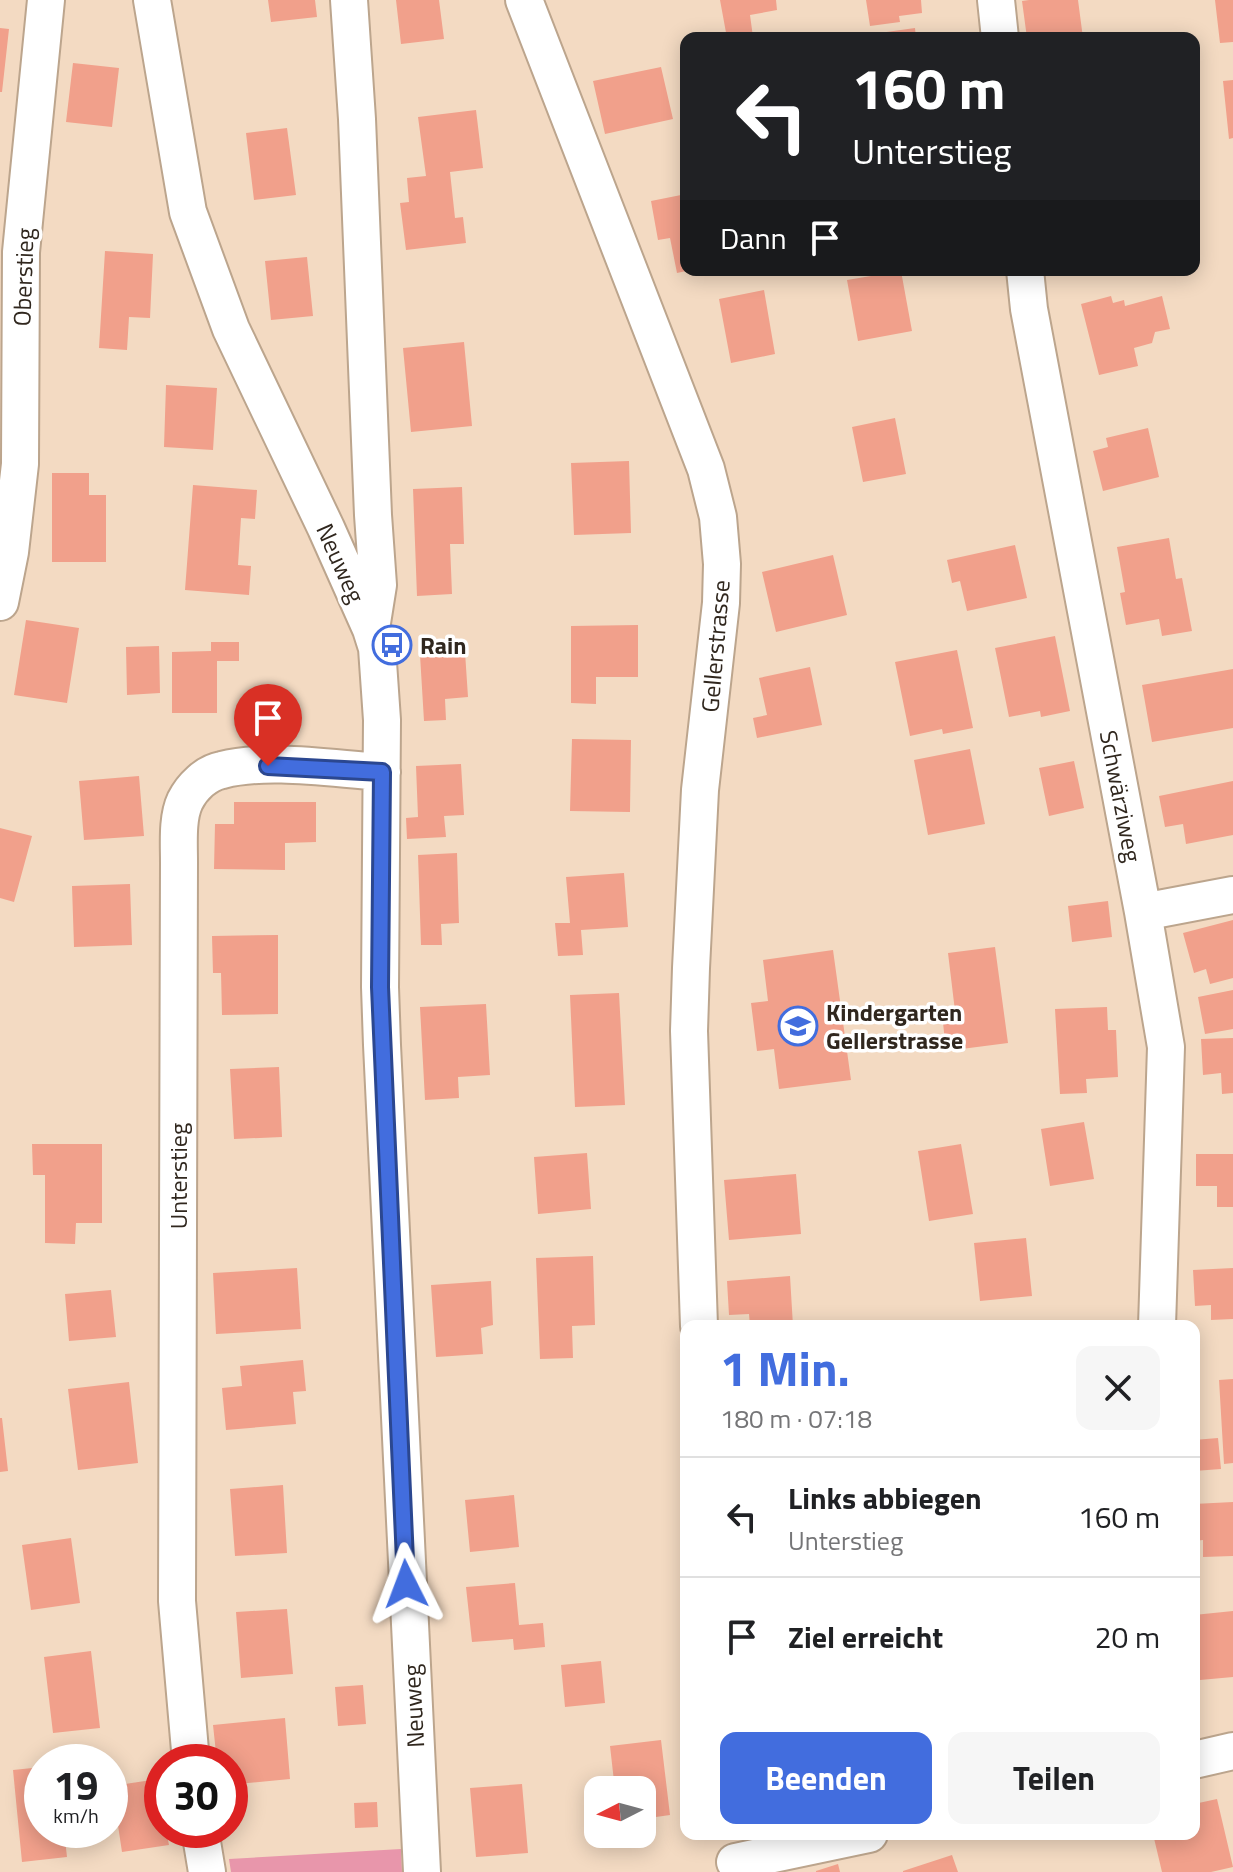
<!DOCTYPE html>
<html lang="de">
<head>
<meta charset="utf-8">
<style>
	:root { --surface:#fff; --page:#f6f6f6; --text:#202124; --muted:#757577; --line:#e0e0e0; --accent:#426dde }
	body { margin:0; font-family:"Titillium Web",sans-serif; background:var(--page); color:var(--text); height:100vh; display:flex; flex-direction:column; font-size:30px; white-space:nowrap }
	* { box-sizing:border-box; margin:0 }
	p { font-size:26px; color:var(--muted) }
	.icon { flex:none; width:44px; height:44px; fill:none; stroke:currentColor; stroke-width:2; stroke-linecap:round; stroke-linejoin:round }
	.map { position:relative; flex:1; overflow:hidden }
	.drawer { position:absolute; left:680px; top:1320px; width:520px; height:520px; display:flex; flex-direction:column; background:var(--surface); border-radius:16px; box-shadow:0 4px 20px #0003 }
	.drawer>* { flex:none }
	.top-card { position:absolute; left:680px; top:32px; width:520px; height:244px; border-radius:16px; box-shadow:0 4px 20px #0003; background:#202124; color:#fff; overflow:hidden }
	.needle { width:52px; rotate:264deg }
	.fabs { position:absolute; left:584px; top:1776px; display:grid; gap:16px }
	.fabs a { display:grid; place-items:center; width:72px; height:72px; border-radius:16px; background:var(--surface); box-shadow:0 4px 20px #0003; font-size:40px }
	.speed { position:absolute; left:24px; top:1744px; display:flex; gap:16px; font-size:40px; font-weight:700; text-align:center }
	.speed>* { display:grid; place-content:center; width:104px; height:104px; border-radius:50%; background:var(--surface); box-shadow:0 4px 20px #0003; line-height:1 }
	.speed small { font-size:20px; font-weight:400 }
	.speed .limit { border:12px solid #d22; background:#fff; color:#111 }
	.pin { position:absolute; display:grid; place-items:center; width:68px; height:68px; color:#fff; margin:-82px -34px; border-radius:50% 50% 50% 0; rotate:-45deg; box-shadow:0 0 8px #0007 }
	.pin .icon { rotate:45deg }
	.me { position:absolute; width:88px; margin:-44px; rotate:357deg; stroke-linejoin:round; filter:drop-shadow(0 0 6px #0008) }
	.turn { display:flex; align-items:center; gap:28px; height:168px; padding:0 40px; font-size:36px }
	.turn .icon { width:104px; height:104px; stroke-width:2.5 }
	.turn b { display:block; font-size:56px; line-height:68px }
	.then { display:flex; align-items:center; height:76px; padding:0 40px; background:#0003; gap:16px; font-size:30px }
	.round { display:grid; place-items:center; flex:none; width:84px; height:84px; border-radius:16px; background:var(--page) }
	.head { display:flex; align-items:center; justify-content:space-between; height:136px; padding:0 40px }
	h1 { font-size:48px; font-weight:700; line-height:60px; color:var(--accent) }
	.primary-button { display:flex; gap:16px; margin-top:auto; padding:16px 40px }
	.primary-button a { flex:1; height:92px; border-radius:16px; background:var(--accent); color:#fff; font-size:32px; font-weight:700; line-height:92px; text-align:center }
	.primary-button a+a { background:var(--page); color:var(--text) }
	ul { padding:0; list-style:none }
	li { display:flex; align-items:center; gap:24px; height:120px; padding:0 40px; border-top:2px solid var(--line) }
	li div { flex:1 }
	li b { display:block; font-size:30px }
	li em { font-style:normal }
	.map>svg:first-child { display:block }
	.forest { fill:#e896ab }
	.building { fill:#f1a08b }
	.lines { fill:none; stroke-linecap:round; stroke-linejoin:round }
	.minor-casing { stroke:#bca58d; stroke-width:40 }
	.minor { stroke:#fff; stroke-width:36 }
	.route-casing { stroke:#2b4790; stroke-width:20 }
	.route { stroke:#426dde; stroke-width:14 }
	.labels { text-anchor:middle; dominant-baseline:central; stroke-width:7; stroke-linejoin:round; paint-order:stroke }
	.street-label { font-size:24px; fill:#30271e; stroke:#fff }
	.poi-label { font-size:24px; font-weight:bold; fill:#30271e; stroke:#fff; text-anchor:start }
</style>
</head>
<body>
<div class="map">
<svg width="1233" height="1872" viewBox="0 0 1233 1872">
	<rect width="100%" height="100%" fill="#f3dac2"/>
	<path class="forest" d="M 401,1849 L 402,1872 L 231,1872 L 229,1859 Z"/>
	<path class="building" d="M 268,0 L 315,0 L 317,17 L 271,22 Z
		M 396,0 L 439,0 L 444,39 L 401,44 Z
		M 720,0 L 776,0 L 777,10 L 750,15 L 753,37 L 727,38 Z
		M 866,0 L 921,0 L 922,13 L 899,16 L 900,22 L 870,26 Z
		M 1029,0 L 1078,0 L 1083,38 L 1027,38 L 1022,1 Z
		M 1215,0 L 1233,0 L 1233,42 L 1220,43 Z
		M 0,28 L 9,29 L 2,92 L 0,92 Z
		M 915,28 L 916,38 L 858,38 L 858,36 Z
		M 73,63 L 119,68 L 112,127 L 66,122 Z
		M 661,67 L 673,119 L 605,134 L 593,81 Z
		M 1233,80 L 1233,138 L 1229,139 L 1223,81 Z
		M 476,110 L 483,168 L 450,172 L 455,218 L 463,217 L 466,243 L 406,250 L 400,203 L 409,202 L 407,178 L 426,176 L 418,117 Z
		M 287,128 L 296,195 L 254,200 L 246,133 Z
		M 686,194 L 686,271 L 677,273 L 670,238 L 658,240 L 651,201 Z
		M 105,251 L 153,254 L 150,318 L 129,317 L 127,350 L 99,348 Z
		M 307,257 L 313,316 L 271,320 L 265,261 Z
		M 1071,270 L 1091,270 L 1091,272 L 1072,275 Z
		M 901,271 L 912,331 L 858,341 L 847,280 Z
		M 764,290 L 775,354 L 731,363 L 719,299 Z
		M 1111,296 L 1113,303 L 1124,300 L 1125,306 L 1162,296 L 1170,329 L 1155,332 L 1152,343 L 1134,348 L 1138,366 L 1099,375 L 1081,304 Z
		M 464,342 L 472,426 L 411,432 L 403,348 Z
		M 166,385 L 217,388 L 213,450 L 164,447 Z
		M 895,418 L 906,474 L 863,482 L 852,427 Z
		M 1148,428 L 1159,477 L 1103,491 L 1093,451 L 1108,447 L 1106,438 Z
		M 629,461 L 631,533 L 574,535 L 571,463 Z
		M 52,473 L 89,473 L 89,495 L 106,495 L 106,562 L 52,562 Z
		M 193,485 L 257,490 L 255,519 L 241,518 L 238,565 L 251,566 L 249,595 L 185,590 Z
		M 462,487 L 464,544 L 450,544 L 452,594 L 417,596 L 413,489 Z
		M 1169,538 L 1176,579 L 1182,578 L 1192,631 L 1162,636 L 1159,619 L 1126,625 L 1120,593 L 1125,592 L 1117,547 Z
		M 1015,545 L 1027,598 L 967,611 L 960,581 L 952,583 L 947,560 Z
		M 833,555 L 847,615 L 776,632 L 762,572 Z
		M 26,620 L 79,628 L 67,703 L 14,695 Z
		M 638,625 L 638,677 L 596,677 L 596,704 L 571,703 L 571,626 Z
		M 1055,636 L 1070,711 L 1041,717 L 1040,711 L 1009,717 L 995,648 Z
		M 211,642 L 239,642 L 239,661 L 217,661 L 217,713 L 172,713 L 172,652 L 211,651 Z
		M 159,646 L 160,693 L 127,695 L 126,647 Z
		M 957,650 L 973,728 L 943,734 L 942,729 L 910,736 L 895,662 Z
		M 465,652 L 468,697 L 445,699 L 446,720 L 424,721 L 420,655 Z
		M 810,667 L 822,725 L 757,738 L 753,718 L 767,715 L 759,678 Z
		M 1233,669 L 1233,728 L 1152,742 L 1142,685 Z
		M 572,739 L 631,740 L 630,812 L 570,811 Z
		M 970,749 L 985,824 L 928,835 L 914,760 Z
		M 1074,761 L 1084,808 L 1049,816 L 1039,768 Z
		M 461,764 L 464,815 L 444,816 L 446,837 L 407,839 L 406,818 L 418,817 L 416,766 Z
		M 139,776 L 144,836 L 84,840 L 79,781 Z
		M 1233,781 L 1233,835 L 1186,844 L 1183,824 L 1165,827 L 1159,796 Z
		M 234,802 L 316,802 L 316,842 L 285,843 L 285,870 L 214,869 L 215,824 L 234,824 Z
		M 0,828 L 32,836 L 14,902 L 0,898 Z
		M 457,853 L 459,923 L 441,924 L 442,945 L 421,945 L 418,855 Z
		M 624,873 L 628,927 L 581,930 L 583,955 L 558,956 L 555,923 L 570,923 L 566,877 Z
		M 130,884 L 132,945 L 74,947 L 72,886 Z
		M 1108,901 L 1112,937 L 1072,942 L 1068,906 Z
		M 1233,920 L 1233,978 L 1210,984 L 1206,969 L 1194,973 L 1183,933 Z
		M 278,935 L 278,1014 L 222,1015 L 221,973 L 213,973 L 212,936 Z
		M 995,947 L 1008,1043 L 946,1051 L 942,1013 L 955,1011 L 948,953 Z
		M 833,950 L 851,1080 L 779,1089 L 774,1049 L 757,1051 L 751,1003 L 768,1001 L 763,960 Z
		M 1233,990 L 1233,1029 L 1205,1034 L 1198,997 Z
		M 619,993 L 625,1105 L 575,1107 L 570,995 Z
		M 486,1004 L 490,1075 L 458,1077 L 459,1098 L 425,1100 L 420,1007 Z
		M 1107,1007 L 1108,1030 L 1116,1030 L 1118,1077 L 1086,1079 L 1087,1093 L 1060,1094 L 1055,1009 Z
		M 1233,1038 L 1233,1093 L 1222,1094 L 1221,1073 L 1203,1075 L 1201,1039 Z
		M 279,1067 L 282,1137 L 234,1139 L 230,1069 Z
		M 1084,1122 L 1094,1179 L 1050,1186 L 1041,1129 Z
		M 32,1144 L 102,1144 L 102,1223 L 76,1223 L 75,1244 L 45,1243 L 45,1175 L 33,1175 Z
		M 961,1144 L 973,1214 L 929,1221 L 918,1151 Z
		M 587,1153 L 591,1209 L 538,1214 L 534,1157 Z
		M 1196,1154 L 1233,1154 L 1233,1207 L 1217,1207 L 1217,1186 L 1196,1186 Z
		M 796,1174 L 801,1234 L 729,1240 L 724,1180 Z
		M 1026,1238 L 1032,1296 L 980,1301 L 974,1243 Z
		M 593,1256 L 595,1325 L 572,1326 L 573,1358 L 540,1359 L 536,1258 Z
		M 297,1268 L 301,1329 L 216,1334 L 213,1273 Z
		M 1233,1268 L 1233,1319 L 1211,1320 L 1211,1305 L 1195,1306 L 1193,1270 Z
		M 790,1276 L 793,1326 L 750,1326 L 749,1314 L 729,1315 L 727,1281 Z
		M 491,1281 L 493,1325 L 481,1328 L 483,1354 L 436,1357 L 431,1285 Z
		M 111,1290 L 116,1337 L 69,1341 L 65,1294 Z
		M 303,1360 L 306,1391 L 293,1392 L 296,1424 L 226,1430 L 222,1388 L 242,1386 L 240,1366 Z
		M 1233,1379 L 1233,1463 L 1224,1464 L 1219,1380 Z
		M 129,1382 L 138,1463 L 78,1470 L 68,1389 Z
		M 0,1418 L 2,1418 L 8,1471 L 0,1472 Z
		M 1218,1438 L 1221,1469 L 1194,1471 L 1194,1440 Z
		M 283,1485 L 287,1553 L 235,1556 L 230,1489 Z
		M 514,1495 L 519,1547 L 470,1552 L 465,1500 Z
		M 1233,1502 L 1233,1556 L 1203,1557 L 1203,1540 L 1194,1541 L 1194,1504 Z
		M 71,1538 L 80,1603 L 31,1610 L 22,1545 Z
		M 515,1583 L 519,1625 L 543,1623 L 545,1647 L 514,1650 L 513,1639 L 472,1642 L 466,1587 Z
		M 287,1609 L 293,1674 L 241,1678 L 236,1612 Z
		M 1233,1611 L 1233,1677 L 1200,1680 L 1194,1615 Z
		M 91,1651 L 100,1728 L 53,1733 L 44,1657 Z
		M 601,1661 L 605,1703 L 565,1707 L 561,1665 Z
		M 363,1685 L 366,1724 L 338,1726 L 335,1687 Z
		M 285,1718 L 290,1779 L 237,1784 L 235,1762 L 217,1762 L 213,1725 Z
		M 661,1740 L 670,1815 L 642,1819 L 642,1790 L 615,1790 L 610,1746 Z
		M 42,1767 L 42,1830 L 64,1830 L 67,1857 L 22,1862 L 13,1770 Z
		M 158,1779 L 162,1830 L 166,1830 L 169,1845 L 122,1852 L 112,1786 Z
		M 522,1784 L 528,1853 L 476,1857 L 470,1788 Z
		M 1217,1799 L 1233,1867 L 1211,1872 L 1162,1872 L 1153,1834 L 1194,1834 L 1194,1804 Z
		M 377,1802 L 378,1827 L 355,1828 L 354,1803 Z
		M 952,1855 L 958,1872 L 903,1872 L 903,1871 Z
		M 838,1864 L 840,1872 L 816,1872 L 816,1871 Z"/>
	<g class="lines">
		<g class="minor-casing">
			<path id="minor" d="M 152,0 L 188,212 L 231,329 L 326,528 L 371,629 L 377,648 L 382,720 L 380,987 L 382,1045 L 422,1872
				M 349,0 L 357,119 L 373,515 L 378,585 L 371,629
				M 524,0 L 706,469 L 718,517 L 722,564 L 721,603 L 700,790 L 691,968 L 689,1031 L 699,1326
				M 996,0 L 1000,38
				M 1025,270 L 1029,309 L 1143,912 L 1166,1047 L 1157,1326
				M 0,602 L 10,552 L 20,464 L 21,252 L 46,0
				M 1143,912 L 1233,895
				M 1194,1760 L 1233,1751
				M 191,1762 L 177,1601 L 179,862 C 179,843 177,818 185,801 C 192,787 206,773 222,770 C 269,758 333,769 382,772
				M 200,1830 L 207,1872
				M 735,1862 L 869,1834"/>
		</g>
		<use href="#minor" class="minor"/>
	</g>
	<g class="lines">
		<g class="route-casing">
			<path id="route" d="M 268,766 L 382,772 L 380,987 L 406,1584"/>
		</g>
		<use href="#route" class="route"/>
	</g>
	<defs>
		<g id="bus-ring" transform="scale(2)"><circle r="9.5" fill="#fff" stroke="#426dde" stroke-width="1.5"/><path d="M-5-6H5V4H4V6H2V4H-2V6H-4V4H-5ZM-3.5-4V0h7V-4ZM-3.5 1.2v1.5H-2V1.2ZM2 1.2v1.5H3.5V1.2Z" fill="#426dde"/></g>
		<g id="school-ring" transform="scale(2)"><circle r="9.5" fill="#fff" stroke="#426dde" stroke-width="1.5"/><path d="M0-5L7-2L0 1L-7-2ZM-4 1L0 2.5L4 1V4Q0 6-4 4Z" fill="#426dde"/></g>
	</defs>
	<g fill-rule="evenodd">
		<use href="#bus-ring" x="392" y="645"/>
		<use href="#school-ring" x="798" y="1026"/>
	</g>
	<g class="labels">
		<g class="street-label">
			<text transform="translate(23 277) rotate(-88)">Oberstieg</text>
			<text transform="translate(341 563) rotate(66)">Neuweg</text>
			<text transform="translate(715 646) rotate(-85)">Gellerstrasse</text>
			<text transform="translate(1121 796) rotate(79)">Schwärziweg</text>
			<text transform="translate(178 1176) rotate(-90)">Unterstieg</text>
			<text transform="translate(413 1706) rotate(-93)">Neuweg</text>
		</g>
		<g class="poi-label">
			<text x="420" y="645">Rain</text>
			<text x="826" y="1012">Kindergarten<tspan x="826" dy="28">Gellerstrasse</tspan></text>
		</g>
	</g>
</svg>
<div class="fabs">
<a><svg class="needle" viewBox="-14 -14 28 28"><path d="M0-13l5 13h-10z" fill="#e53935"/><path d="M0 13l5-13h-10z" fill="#757577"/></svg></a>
</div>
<div class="speed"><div>19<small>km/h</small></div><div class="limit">30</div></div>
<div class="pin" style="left:268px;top:766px;background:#d93025"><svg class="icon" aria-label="arrive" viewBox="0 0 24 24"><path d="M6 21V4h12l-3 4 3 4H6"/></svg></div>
<svg class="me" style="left:406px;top:1584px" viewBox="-20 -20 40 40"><path d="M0-17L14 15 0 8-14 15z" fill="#426dde" stroke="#fff" stroke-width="4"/></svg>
<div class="top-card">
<div class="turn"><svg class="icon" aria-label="left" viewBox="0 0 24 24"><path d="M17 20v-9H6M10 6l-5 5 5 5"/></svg><div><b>160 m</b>Unterstieg</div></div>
<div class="then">Dann<svg class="icon" aria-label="arrive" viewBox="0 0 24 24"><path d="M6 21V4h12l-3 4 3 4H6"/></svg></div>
</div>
<section class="drawer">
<div class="head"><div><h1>1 Min.</h1><p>180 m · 07:18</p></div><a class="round"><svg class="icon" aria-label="close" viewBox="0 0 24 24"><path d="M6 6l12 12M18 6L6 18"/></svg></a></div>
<ul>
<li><svg class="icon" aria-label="left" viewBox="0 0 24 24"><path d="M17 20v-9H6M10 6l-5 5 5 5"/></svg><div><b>Links abbiegen</b><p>Unterstieg</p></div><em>160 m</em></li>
<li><svg class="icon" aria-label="arrive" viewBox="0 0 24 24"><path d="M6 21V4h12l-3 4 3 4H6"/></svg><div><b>Ziel erreicht</b></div><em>20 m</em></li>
</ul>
<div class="primary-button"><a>Beenden</a><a>Teilen</a></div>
</section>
</div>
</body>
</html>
